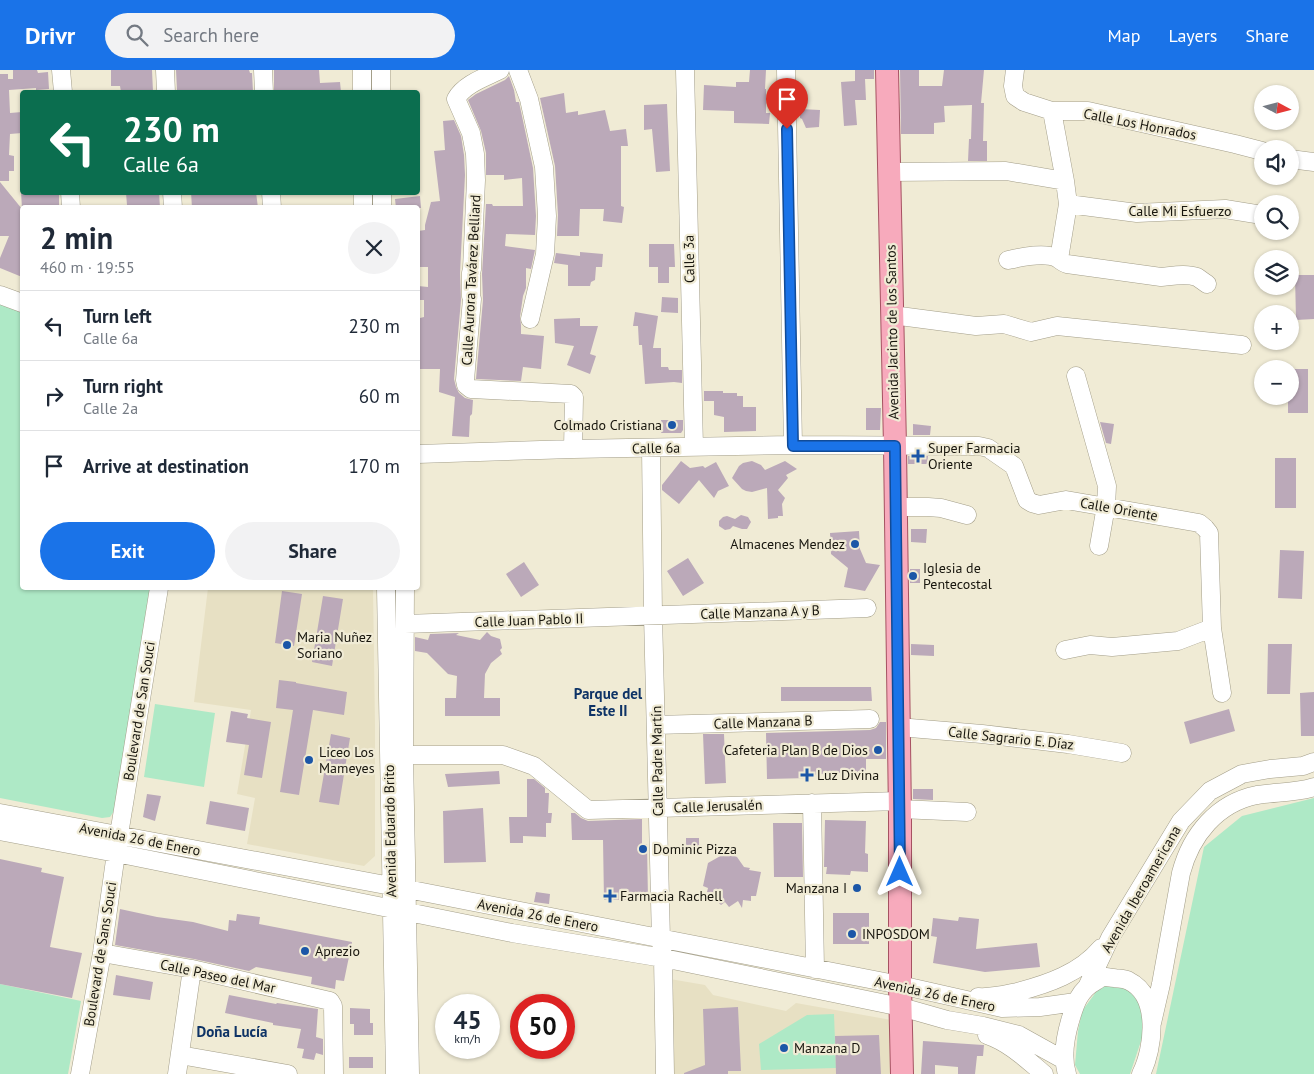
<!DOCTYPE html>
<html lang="en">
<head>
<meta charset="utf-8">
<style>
	:root { --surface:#fff; --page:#f2f2f3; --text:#1f2937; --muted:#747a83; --line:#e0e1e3; --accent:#1a73e8 }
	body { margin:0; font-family:"PT Sans",sans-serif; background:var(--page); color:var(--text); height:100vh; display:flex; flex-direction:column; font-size:19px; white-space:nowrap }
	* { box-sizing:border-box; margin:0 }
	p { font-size:16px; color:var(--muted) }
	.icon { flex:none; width:28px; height:28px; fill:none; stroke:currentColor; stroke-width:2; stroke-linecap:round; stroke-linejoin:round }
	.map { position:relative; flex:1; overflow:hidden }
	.side { position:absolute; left:20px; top:135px; width:400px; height:385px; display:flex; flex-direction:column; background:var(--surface); border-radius:5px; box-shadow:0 1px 4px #0004 }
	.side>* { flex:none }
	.banner { position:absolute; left:20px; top:20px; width:400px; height:105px; border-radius:5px; box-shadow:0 1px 4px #0004; background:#0b6e4f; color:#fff; overflow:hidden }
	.needle { width:32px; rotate:97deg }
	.controls { position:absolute; left:1254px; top:15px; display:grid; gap:10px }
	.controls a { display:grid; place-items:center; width:45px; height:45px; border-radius:50%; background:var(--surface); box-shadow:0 1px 4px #0004; font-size:25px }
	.speed { position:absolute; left:435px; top:924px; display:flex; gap:10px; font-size:25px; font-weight:700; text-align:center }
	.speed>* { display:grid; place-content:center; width:65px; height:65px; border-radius:50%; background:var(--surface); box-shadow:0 1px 4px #0004; line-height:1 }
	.speed small { font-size:12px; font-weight:400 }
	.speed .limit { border:8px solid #d22; background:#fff; color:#111 }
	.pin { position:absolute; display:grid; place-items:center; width:42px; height:42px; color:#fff; margin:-51px -21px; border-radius:50% 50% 50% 0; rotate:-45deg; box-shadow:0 0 5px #0007 }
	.pin .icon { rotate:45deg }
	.me { position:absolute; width:55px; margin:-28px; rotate:0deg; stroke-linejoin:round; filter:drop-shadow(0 0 4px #0008) }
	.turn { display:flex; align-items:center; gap:18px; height:105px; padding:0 20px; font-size:22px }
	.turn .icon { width:65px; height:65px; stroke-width:2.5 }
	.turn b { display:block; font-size:35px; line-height:42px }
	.round { display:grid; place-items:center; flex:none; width:52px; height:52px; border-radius:26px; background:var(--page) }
	.headline { display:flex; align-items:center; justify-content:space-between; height:85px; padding:0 20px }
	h1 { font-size:30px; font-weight:800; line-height:38px }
	.button { display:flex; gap:10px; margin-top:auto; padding:10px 20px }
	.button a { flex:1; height:58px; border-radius:30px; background:var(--accent); color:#fff; font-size:20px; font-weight:800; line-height:58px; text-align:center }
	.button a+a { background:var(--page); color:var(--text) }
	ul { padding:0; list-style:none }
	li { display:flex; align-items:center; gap:15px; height:70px; padding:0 20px; border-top:1px solid var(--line) }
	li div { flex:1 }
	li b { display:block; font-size:19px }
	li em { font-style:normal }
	header { display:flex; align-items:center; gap:30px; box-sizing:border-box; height:70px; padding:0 25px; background:var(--accent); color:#fff }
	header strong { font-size:24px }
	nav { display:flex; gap:28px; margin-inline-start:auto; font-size:18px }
	.search { width:350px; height:45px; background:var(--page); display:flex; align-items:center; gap:12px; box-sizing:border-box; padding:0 18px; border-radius:28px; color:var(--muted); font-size:19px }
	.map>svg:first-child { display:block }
	.built { fill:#e7e0c3 }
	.green { fill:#aee9c6 }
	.building { fill:#bba9b9 }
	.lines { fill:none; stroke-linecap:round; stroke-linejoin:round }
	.minor-casing { stroke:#a39e89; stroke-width:19 }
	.major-casing { stroke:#a65262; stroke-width:24 }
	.minor { stroke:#fff; stroke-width:18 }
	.major { stroke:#f7aabc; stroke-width:22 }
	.route-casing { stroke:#114b97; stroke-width:12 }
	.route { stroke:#1a73e8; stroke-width:9 }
	.poi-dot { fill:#1b56a7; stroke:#f0ebd5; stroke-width:2 }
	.labels { text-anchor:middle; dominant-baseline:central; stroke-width:4.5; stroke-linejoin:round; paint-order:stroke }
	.street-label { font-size:14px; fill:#18160e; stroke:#f0ebd5 }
	.poi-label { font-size:14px; fill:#18160e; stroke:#f0ebd5; text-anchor:start }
	.neighbourhood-label { font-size:15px; font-weight:bold; fill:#0e3366; stroke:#f0ebd5 }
</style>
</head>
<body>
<header>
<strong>Drivr</strong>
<div class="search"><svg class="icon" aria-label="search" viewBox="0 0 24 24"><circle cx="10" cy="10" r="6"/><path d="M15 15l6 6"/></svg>Search here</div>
<nav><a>Map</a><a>Layers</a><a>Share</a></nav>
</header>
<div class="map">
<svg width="1314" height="1004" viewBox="0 0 1314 1004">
	<rect width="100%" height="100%" fill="#f0ebd5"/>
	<path class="built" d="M 208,518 L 373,518 L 375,656 L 375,786 L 364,796 L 247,774 L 255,728 L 237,724 L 251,640 L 194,632 Z
		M 670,909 L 705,915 L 713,925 L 786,941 L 796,933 L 897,951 L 897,1004 L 673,1004 Z"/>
	<path class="green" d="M 0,232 L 22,243 L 22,518 L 152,518 L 114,741 L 110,747 L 102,748 L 0,728 Z
		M 155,634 L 215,643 L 204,717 L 144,707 Z
		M 1314,728 L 1314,1004 L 1156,1004 L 1204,777 L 1242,746 Z
		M 0,914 L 81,931 L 68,1004 L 0,1004 Z
		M 1110,915 L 1120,915 L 1141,929 L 1143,965 L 1130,1004 L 1080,1004 L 1075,995 L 1078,961 L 1082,941 L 1099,918 Z
		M 834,944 L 836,998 L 761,1000 L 759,974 L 807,945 Z"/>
	<path class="building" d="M 13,0 L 37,0 L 38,3 L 48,2 L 49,19 L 36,20 L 36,18 L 9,20 L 10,43 L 22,42 L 22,63 L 10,64 L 9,85 L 14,86 L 14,101 L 9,101 L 9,111 L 0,111 L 0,4 L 8,4 L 8,9 L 13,9 Z
		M 111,0 L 152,0 L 153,22 L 121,22 L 120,16 L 111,16 Z
		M 176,0 L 249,0 L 250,3 L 252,3 L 253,22 L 182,22 L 182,20 L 177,20 Z
		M 274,0 L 319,0 L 320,13 L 340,12 L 341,22 L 274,22 Z
		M 750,0 L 766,0 L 765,19 L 766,19 L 766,43 L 770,43 L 769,54 L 734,53 L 734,41 L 703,40 L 704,15 L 736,17 L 736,12 L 749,12 Z
		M 855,0 L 874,0 L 874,9 L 865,9 L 866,30 L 855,30 L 857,55 L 844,56 L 841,12 L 855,11 Z
		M 900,0 L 919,0 L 919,16 L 942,16 L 944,0 L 984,0 L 981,33 L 984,33 L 983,71 L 987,71 L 987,91 L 968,91 L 969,69 L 971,69 L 972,35 L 944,36 L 945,52 L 934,53 L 934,64 L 901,64 Z
		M 509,6 L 514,20 L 516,32 L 519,32 L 533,98 L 536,146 L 535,165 L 506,164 L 505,176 L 535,180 L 531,199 L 526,198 L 526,218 L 523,226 L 520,247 L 521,255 L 521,264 L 544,266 L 541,299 L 523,297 L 521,311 L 476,309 L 483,230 L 482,204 L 486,134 L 492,134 L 493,136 L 523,136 L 522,108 L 504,110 L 504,105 L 486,105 L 486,83 L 481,61 L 468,30 L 476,24 L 505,10 Z
		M 564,23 L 566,43 L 578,41 L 578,45 L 605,40 L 610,61 L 626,59 L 628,76 L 621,76 L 621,136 L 624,137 L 622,153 L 603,151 L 604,139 L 580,139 L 579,166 L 557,166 L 558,145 L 555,96 L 540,28 Z
		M 667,34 L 670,101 L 656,102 L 652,59 L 644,60 L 644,35 Z
		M 800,39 L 820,40 L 819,57 L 806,58 L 802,49 L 800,48 Z
		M 454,50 L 461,66 L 464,85 L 465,105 L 460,203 L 461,230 L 454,309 L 456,317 L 459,323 L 465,328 L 473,330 L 472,344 L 470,346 L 469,367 L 452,366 L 455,327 L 439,322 L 440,299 L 418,299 L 418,250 L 420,250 L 420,248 L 424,247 L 424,230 L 418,230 L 418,216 L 428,217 L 428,197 L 418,197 L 418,161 L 425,160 L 425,155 L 431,132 L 440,131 L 434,81 L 445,80 L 443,51 Z
		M 0,112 L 22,139 L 22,207 L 0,198 L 0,188 L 9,166 L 0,166 Z
		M 21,122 L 59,122 L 59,136 L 53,136 L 53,138 L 22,138 Z
		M 159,122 L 160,138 L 130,138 L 127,135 L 126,123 Z
		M 191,122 L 256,122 L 258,138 L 192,138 Z
		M 420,126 L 421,138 L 396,138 L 395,129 Z
		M 649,174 L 674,174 L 675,197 L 669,197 L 669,213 L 658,213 L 658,197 L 649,197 Z
		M 580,182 L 603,184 L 602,197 L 596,197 L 595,210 L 591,212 L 590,216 L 568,216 L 568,195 L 554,193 L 556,183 L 580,186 Z
		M 1295,205 L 1314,205 L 1314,249 L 1296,250 Z
		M 662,227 L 678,228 L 678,243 L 661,242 Z
		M 635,242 L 658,246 L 653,278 L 661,278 L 661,297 L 668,297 L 669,300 L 682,300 L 682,313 L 674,312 L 645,314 L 642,275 L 639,275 L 638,256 L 633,256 Z
		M 580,248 L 580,256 L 598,256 L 590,284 L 596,286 L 590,304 L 567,295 L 574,276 L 555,273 L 554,249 Z
		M 1290,299 L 1308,299 L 1308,343 L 1288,343 L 1288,326 L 1290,326 Z
		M 704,321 L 723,321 L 723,323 L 737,323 L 737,326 L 743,326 L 743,337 L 756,337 L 756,361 L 724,362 L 724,347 L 714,345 L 714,331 L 704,331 Z
		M 866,338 L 881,338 L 880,360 L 866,360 Z
		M 661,350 L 683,350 L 683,360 L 681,363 L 661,363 Z
		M 1100,352 L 1114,354 L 1111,374 L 1106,373 Z
		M 913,354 L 931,356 L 930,365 L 913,365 Z
		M 908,386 L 928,386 L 927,394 L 908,394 Z
		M 1275,388 L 1296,388 L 1296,438 L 1275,438 Z
		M 681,391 L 690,398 L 703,396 L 705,398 L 716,392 L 729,416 L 718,421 L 714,428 L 699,410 L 679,434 L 662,420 L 662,415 Z
		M 752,391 L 761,395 L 765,400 L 785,391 L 797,399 L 786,405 L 788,408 L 778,420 L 785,428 L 782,434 L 783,446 L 778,446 L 778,448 L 768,449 L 767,418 L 752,422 L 746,421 L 742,419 L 732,408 L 739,396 L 743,393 Z
		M 741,445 L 748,447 L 751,452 L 747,459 L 742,459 L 733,456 L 730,459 L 725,460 L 719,456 L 719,451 L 723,447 L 727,446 L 735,449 Z
		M 911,459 L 927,459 L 926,473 L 911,472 Z
		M 859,461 L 860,479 L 866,493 L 880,495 L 865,521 L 844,517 L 848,498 L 831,484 L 830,463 Z
		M 1280,480 L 1304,481 L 1302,529 L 1278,528 Z
		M 688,488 L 704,513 L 683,526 L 667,501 Z
		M 524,492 L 539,515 L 521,527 L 506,504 Z
		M 910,499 L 920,499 L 920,513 L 910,513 Z
		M 282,521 L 302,524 L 294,576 L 275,573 Z
		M 323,526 L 343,529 L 332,596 L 312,592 Z
		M 487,562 L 491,566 L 500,569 L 502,578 L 500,580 L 502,584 L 491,593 L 485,604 L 484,628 L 500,628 L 500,646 L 445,646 L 445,628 L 456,628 L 457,606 L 448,604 L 427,583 L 415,581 L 415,567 L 428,570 L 430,564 L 459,563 L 456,565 L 480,570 Z
		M 911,574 L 934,575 L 934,586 L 911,585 Z
		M 1268,574 L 1292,574 L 1290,624 L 1267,624 Z
		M 279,610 L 296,612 L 296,613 L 347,622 L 344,645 L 313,640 L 299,725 L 280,722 L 293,640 L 276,638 Z
		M 781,617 L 871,617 L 872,631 L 781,631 Z
		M 1314,622 L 1314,666 L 1301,666 L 1300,623 Z
		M 1229,639 L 1235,661 L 1190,674 L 1184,652 Z
		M 231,641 L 248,644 L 247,648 L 271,652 L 262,708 L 244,705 L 249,675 L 226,672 Z
		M 880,652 L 886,652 L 886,689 L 866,689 L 866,703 L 851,702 L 810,705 L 810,708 L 767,709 L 766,663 L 870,660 L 876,658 Z
		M 331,664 L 350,668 L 339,735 L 319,732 Z
		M 703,664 L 724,664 L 726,713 L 705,714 Z
		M 499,701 L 500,714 L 448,717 L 445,704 Z
		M 527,709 L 534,709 L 545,718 L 545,723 L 549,723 L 548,743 L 552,743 L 551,753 L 546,753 L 546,767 L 523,766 L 523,773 L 510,773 L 509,747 L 527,747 Z
		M 913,719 L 933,719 L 933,730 L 913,729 Z
		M 147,724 L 161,726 L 155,751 L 143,747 Z
		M 210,731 L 249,738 L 245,761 L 206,754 Z
		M 483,738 L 486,792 L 444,793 L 443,741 Z
		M 571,743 L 575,743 L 581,748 L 588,751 L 642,749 L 642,774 L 647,774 L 648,830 L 604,830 L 603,770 L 572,770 Z
		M 825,750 L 866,751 L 865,783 L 868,784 L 868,802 L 851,801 L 850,805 L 826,804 L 827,797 L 824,797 Z
		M 773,753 L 802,753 L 803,807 L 774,807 Z
		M 686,768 L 699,768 L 699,778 L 686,778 Z
		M 731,780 L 735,786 L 737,787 L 744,797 L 750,798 L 749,800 L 761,802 L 756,826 L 751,826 L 751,831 L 743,830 L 742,838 L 738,831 L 729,837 L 725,832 L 721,835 L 718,832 L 712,830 L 714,824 L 707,822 L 708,818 L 703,816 L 708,793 Z
		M 0,789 L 42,798 L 41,802 L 64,807 L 50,877 L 82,883 L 72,928 L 0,914 Z
		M 536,822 L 550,824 L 549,834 L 534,832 Z
		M 120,839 L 157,847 L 193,852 L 228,861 L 229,850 L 236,851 L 237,844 L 260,847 L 259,854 L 352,872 L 344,911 L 336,910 L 335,919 L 311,914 L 312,907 L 256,897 L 249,901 L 194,889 L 115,875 Z
		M 833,843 L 869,843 L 869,874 L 833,874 Z
		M 959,847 L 979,849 L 976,879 L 1037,873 L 1040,897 L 985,902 L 933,893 L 937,867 L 931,866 L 933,848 L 958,851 Z
		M 116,905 L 153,912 L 150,930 L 113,925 Z
		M 229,925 L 276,934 L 277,933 L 318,939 L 316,967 L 323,969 L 323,985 L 316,983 L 314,990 L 302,988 L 304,979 L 297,978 L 301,959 L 273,955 L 273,953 L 225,943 Z
		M 738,937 L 741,1001 L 728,1001 L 728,1004 L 684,1004 L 684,1003 L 705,995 L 703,939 Z
		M 350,938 L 370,939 L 370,953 L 373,953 L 373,965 L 354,965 L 354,954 L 350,954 Z
		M 879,965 L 881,1004 L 836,1004 L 835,966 Z
		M 923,971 L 983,975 L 984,975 L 983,986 L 977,986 L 975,1004 L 958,1004 L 958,997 L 935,995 L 935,1004 L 921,1004 Z
		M 349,987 L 373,987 L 373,998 L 349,998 Z"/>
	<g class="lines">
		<g class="minor-casing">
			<path id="minor" d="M 61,0 L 63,22
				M 165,0 L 166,22
				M 263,0 L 264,22
				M 362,0 L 362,22
				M 381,0 L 381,22
				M 500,0 C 486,7 464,14 456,29 L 471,63 L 475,84 L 476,110 L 472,199 L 471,203 L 471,226 L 472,229 L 465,310 L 466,315 L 471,319 L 571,324 L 574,327 L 573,379
				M 518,0 L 529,29 L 544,97 L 547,146 L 545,184 L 530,249
				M 685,0 L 694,377
				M 786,0 L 793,375
				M 1015,0 L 1013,16 L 1015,26 L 1024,32 L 1052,41 L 1088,41 L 1235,74 L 1262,81
				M 1052,41 L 1065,111 L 1068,134 L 1059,189
				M 1290,89 L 1314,92
				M 889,102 L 1006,101 L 1065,111
				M 70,122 L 71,138
				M 172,122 L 173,138
				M 271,122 L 272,138
				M 363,122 L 363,138
				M 382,122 L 382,138
				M 1068,134 L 1137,143 L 1225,139 L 1262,145
				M 1008,190 C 1022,187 1044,182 1057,188 C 1060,190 1063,193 1067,194 L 1161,207 C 1172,206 1186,203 1197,207 C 1200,209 1204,212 1207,214
				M 0,225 L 22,233
				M 892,245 L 976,256 L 1004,254 L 1031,262 L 1057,256 L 1242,275
				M 1076,306 L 1107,416 L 1106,436 L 1099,476
				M 651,378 L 653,545 L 661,870 L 663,888 L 665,1004
				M 418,384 L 573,379 L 793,375 L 979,376 L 988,378 L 1014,396 L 1027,430 L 1032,433 L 1039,435 L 1066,430 L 1199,453 L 1205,458 L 1209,463 L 1212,558 L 1222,623
				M 896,437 L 928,437 L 941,438 L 967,445
				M 386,518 L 395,1004
				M 405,518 L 404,685 L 410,1004
				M 405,554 L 867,538
				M 1065,580 L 1090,575 L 1112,577 L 1178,571 L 1212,558
				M 656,655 L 870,649
				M 898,657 L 982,664 L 1068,674 L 1122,683
				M 404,685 L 503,685 L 534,696 L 588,740 L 900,731
				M 812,733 L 815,899
				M 900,739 L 967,742
				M 0,743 L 407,819 L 900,915 L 1002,938 L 1040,937 L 1076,932
				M 0,761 L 116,783 L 512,863 L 663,888 L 901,937 L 947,950 L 983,956 L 1019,965 L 1064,990
				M 102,883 L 192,899 L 330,931 L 333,936 L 334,1004
				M 1088,915 L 1110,868 L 1181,751 L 1210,721 L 1242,704 L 1270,699 L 1303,696 L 1314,692
				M 978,927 C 992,928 1003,925 1017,922 C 1048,914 1080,903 1101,878
				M 1152,953 L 1161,914 L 1181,803 C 1191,765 1217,733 1257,725 C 1276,722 1295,723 1314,717
				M 987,965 C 1010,973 1026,989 1044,1004
				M 180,985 L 288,1004
				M 80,1004 L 102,883 L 116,783 L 159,518
				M 177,1004 L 192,899
				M 1067,1004 C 1062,988 1065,968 1070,951 C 1075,934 1079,920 1096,911 C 1098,910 1100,908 1102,907 C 1105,906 1110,908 1114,908 C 1118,909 1124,908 1129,911 C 1160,926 1154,978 1141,1004"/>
		</g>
		<g class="major-casing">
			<path id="major" d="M 887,0 L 895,376 L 900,746 L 900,915 L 902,1004"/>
		</g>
		<use href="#minor" class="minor"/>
		<use href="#major" class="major"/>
	</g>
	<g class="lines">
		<g class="route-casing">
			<path id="route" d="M 787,59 L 793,376 L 895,376 L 900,802"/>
		</g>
		<use href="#route" class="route"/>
	</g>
	<g class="poi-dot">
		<circle cx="672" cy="355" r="5"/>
		<path d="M915.5 378.5h5v5h5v5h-5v5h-5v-5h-5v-5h5z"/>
		<circle cx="855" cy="474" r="5"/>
		<circle cx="913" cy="506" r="5"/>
		<circle cx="287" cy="575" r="5"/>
		<circle cx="878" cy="680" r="5"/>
		<circle cx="309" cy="690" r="5"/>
		<path d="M804.5 697.5h5v5h5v5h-5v5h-5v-5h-5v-5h5z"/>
		<circle cx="643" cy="779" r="5"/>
		<circle cx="857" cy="818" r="5"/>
		<path d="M607.5 818.5h5v5h5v5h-5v5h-5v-5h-5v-5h5z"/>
		<circle cx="852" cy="864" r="5"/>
		<circle cx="305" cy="881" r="5"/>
		<circle cx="784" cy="978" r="5"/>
	</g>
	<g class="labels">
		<g class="street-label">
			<text transform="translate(1140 54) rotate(11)">Calle Los Honrados</text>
			<text x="1180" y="141">Calle Mi Esfuerzo</text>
			<text transform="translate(689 189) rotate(-91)">Calle 3a</text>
			<text transform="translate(471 210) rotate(-87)">Calle Aurora Tavárez Belliard</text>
			<text transform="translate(892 262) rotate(-91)">Avenida Jacinto de los Santos</text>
			<text transform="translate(656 378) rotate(-1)">Calle 6a</text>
			<text transform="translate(1119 439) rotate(10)">Calle Oriente</text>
			<text transform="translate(760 542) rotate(-2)">Calle Manzana A y B</text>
			<text transform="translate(529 550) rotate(-2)">Calle Juan Pablo II</text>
			<text transform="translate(139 641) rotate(-81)">Boulevard de San Souci</text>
			<text transform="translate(763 652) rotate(-2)">Calle Manzana B</text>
			<text transform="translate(1011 668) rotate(6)">Calle Sagrario E. Díaz</text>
			<text transform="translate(657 691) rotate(-91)">Calle Padre Martín</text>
			<text transform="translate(718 736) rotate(-2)">Calle Jerusalén</text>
			<text transform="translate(390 761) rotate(-91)">Avenida Eduardo Brito</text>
			<text transform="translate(140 769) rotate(11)">Avenida 26 de Enero</text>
			<text transform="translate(1141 819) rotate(-60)">Avenida Iberoamericana</text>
			<text transform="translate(538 845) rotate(11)">Avenida 26 de Enero</text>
			<text transform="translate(100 884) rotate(-81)">Boulevard de Sans Souci</text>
			<text transform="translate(218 906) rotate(12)">Calle Paseo del Mar</text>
			<text transform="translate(935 924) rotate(12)">Avenida 26 de Enero</text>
		</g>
		<g class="poi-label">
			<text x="662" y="355" text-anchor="end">Colmado Cristiana</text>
			<text x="928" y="378">Super Farmacia<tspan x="928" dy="16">Oriente</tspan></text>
			<text x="845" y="474" text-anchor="end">Almacenes Mendez</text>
			<text x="923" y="498">Iglesia de<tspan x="923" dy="16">Pentecostal</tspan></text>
			<text x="297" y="567">Maria Nuñez<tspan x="297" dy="16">Soriano</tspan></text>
			<text x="868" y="680" text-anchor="end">Cafeteria Plan B de Dios</text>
			<text x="319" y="682">Liceo Los<tspan x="319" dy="16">Mameyes</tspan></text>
			<text x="817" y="705">Luz Divina</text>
			<text x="653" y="779">Dominic Pizza</text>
			<text x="847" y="818" text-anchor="end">Manzana I</text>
			<text x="620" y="826">Farmacia Rachell</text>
			<text x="862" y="864">INPOSDOM</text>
			<text x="315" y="881">Aprezio</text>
			<text x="794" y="978">Manzana D</text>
		</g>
		<g class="neighbourhood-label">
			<text x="608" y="623">Parque del<tspan x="608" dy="17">Este II</tspan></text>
			<text x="232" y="961">Doña Lucía</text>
		</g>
	</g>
</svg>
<div class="controls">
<a><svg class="needle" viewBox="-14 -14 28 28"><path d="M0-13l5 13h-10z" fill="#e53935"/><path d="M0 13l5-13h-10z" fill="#747a83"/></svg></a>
<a><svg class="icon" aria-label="sound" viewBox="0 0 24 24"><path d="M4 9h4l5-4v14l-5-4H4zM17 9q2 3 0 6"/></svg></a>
<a><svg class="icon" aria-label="search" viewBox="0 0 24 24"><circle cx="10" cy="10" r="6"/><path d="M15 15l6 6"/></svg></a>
<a><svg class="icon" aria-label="layers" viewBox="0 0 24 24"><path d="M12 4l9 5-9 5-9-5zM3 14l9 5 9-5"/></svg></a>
<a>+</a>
<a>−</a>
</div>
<div class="speed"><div>45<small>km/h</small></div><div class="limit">50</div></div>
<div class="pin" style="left:787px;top:59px;background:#d93025"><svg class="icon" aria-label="arrive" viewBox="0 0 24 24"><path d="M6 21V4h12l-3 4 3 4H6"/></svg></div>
<svg class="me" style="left:900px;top:802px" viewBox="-20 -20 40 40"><path d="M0-17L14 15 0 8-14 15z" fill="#1a73e8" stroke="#fff" stroke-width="4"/></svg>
<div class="banner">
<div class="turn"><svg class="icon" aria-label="left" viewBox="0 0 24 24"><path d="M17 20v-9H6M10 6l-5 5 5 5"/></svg><div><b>230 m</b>Calle 6a</div></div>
</div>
<section class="side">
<div class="headline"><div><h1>2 min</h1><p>460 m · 19:55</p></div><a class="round"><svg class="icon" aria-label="close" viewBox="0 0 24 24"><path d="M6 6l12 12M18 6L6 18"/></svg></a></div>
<ul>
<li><svg class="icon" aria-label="left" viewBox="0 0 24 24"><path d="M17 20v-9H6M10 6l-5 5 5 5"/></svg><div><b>Turn left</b><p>Calle 6a</p></div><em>230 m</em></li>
<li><svg class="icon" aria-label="right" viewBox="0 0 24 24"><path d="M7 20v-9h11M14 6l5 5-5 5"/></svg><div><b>Turn right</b><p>Calle 2a</p></div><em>60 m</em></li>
<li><svg class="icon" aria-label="arrive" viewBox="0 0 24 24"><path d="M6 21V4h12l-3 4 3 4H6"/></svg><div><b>Arrive at destination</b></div><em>170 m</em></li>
</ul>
<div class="button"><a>Exit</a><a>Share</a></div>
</section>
</div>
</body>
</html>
